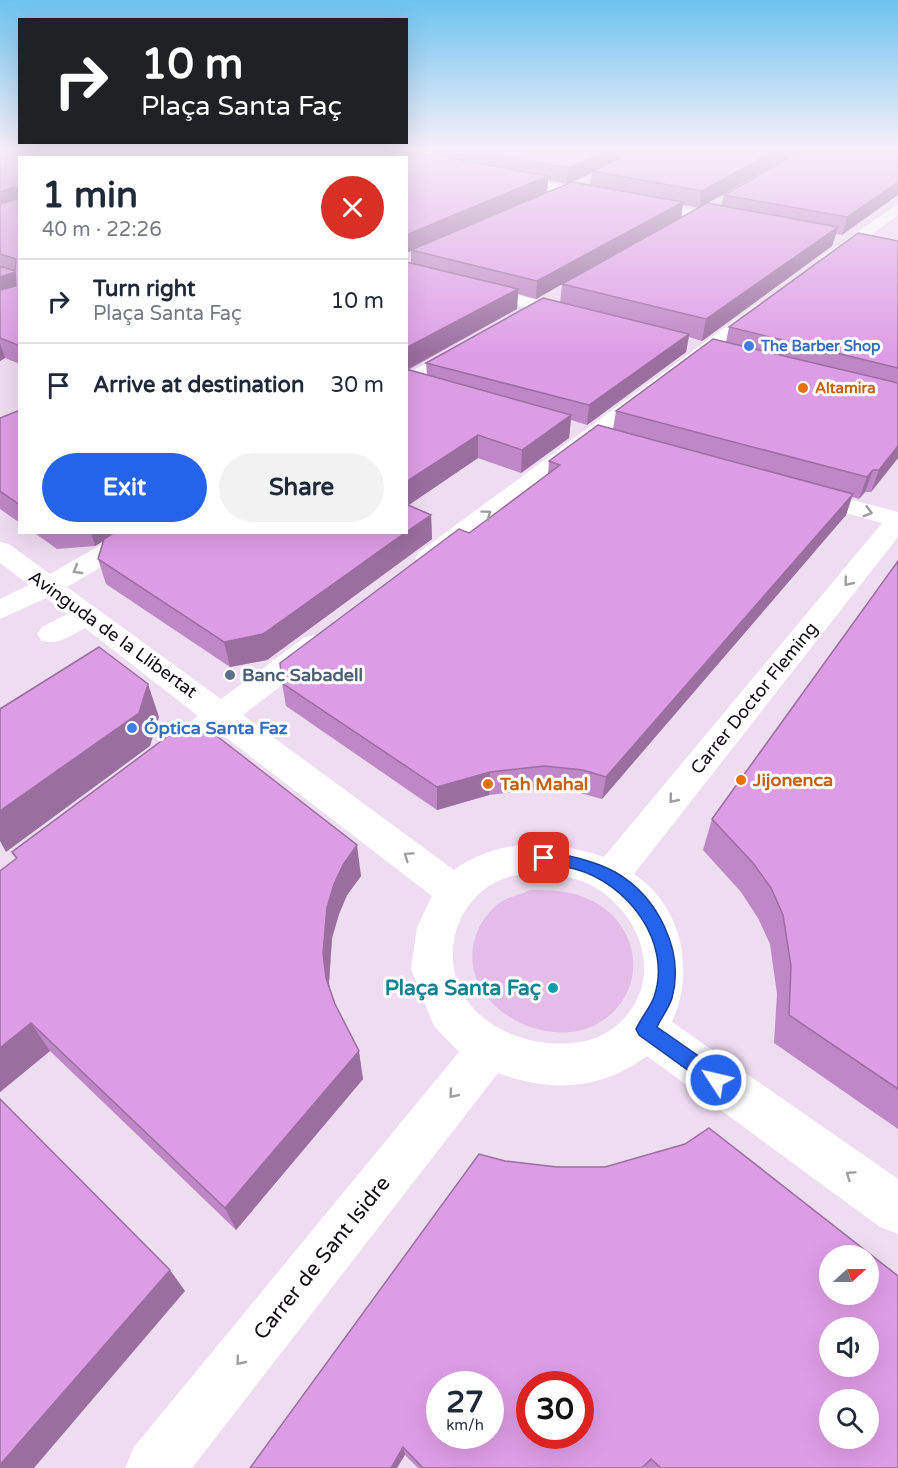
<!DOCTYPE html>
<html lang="en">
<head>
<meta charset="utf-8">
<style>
	:root { --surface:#fff; --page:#f2f2f3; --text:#1f2937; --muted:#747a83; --line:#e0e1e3; --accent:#2563eb }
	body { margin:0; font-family:"Varela Round",sans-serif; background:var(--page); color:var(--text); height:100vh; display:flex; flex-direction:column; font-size:22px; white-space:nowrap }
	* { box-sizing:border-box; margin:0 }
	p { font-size:20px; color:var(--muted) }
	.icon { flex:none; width:33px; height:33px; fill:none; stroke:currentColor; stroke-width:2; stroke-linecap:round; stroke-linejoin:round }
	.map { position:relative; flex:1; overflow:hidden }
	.sheet { position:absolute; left:18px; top:156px; width:390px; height:378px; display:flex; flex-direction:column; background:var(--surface); border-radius:0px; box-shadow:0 6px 24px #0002 }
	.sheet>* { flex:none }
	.banner { position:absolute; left:18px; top:18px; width:390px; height:126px; border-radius:0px; box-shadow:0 6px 24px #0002; background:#202124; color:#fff; overflow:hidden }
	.needle { width:39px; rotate:69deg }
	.buttons { position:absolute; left:819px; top:1245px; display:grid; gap:12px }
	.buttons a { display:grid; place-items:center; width:60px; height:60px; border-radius:50%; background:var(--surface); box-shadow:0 6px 24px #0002; font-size:30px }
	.speed { position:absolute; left:426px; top:1371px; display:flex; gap:12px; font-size:30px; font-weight:700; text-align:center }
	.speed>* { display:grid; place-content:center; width:78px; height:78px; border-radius:50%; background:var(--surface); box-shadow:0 6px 24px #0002; line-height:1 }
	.speed small { font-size:15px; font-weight:400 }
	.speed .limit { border:9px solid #d22; background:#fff; color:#111 }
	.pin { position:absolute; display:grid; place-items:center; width:51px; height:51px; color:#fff; margin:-26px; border-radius:12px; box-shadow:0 3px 9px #0006 }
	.me { position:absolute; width:66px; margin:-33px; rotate:305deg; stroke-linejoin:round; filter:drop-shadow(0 0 4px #0008) }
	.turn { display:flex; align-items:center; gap:21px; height:126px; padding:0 24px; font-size:27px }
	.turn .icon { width:78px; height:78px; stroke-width:2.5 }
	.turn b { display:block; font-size:42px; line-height:51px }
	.round { display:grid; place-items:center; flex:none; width:63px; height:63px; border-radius:32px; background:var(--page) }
	.overview { display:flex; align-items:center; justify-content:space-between; height:102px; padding:0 24px }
	h1 { font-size:36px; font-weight:700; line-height:45px }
	.cta { display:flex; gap:12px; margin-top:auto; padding:12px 24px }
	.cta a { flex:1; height:69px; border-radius:36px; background:var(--accent); color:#fff; font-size:24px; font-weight:700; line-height:69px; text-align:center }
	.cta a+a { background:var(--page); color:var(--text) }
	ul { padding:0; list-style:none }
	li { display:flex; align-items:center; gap:18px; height:84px; padding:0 24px; border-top:2px solid var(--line) }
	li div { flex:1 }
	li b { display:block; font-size:22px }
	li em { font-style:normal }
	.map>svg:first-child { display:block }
	.green { fill:#e4bbe9 }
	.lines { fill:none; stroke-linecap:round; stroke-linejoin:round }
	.minor { fill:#fff; fill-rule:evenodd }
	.major { fill:#ddb78f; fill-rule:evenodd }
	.wall { fill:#be87c5; fill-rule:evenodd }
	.shaded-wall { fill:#9b6ea0 }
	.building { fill:#dd9de5; stroke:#9b6ea0; stroke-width:1.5; fill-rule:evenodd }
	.oneway { stroke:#a09da0 }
	.route { fill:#2563eb; stroke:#184099; stroke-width:1.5 }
	.shop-dot { fill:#3f7fe0; stroke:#fff; stroke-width:2 }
	.food-dot { fill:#e8710a; stroke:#fff; stroke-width:2 }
	.service-dot { fill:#5c6f8a; stroke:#fff; stroke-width:2 }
	.culture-dot { fill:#0f9aa8; stroke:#fff; stroke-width:2 }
	.labels { text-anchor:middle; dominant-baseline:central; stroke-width:6; stroke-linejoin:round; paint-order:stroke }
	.far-shop-label { font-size:15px; font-weight:bold; fill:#366cbe; stroke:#fff; text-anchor:start }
	.far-food-label { font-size:15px; font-weight:bold; fill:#c56008; stroke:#fff; text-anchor:start }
	.street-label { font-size:18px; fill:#110b12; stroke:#fff }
	.service-label { font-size:18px; font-weight:bold; fill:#4e5e75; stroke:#fff; text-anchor:start }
	.shop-label { font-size:18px; font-weight:bold; fill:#366cbe; stroke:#fff; text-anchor:start }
	.food-label { font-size:18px; font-weight:bold; fill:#c56008; stroke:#fff; text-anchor:start }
	.near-culture-label { font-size:21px; font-weight:bold; fill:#0d838f; stroke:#fff; text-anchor:end }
	.near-street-label { font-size:21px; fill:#110b12; stroke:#fff }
</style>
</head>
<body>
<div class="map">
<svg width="898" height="1468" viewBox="0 0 898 1468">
	<rect width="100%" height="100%" fill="#eedcf1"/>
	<path class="green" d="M 530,890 C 550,890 569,890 588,899 C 633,918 649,974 615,1010 C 563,1067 445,1006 478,930 C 483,919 493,906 504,900 C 512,896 522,894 530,890 Z"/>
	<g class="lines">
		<path class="minor" d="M 503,174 L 732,217 L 739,221 L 732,225 L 498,181 L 497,178 Z
			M 898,204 L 898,215 L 833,263 L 821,263 L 819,260 L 821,257 Z
			M 406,268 L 583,311 L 586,315 L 577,320 L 406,278 Z
			M 764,302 L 773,307 L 770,311 L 437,564 L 428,566 L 419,564 L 415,558 L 419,552 L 758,303 Z
			M 467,342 L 474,344 L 476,348 L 474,352 L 406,388 L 406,374 Z
			M 804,487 L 898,512 L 898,537 L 634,874 C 683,907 695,971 672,1022 L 898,1179 L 898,1234 L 880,1227 L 647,1056 C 602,1090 549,1093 498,1073 L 192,1468 L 125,1468 L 134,1447 L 459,1052 L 434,1026 L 411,969 L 417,927 L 432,896 L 220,733 C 200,749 175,778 148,770 L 143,761 L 148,752 L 198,716 L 85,628 C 70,636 59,645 42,641 L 37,634 L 42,627 L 67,614 L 46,598 L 0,619 L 0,599 L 29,585 L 0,563 L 0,542 L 9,544 L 50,574 L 123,532 L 155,532 L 152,537 L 67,587 L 221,699 L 305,637 L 316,635 L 327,637 L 331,644 L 327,651 L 243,715 L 454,870 C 501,837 552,840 604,857 L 882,523 L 795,499 L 792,494 L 795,489 ZM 545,873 C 560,876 575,877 589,884 C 647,914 668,991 609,1031 C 591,1043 568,1045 548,1043 C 517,1040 484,1026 466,999 C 439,959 455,900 500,880 C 513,874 531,874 545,873 Z"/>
		<path class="major" d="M 444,148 L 462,148 L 406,169 L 406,161 Z"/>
	</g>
	<path class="wall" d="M 0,148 L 436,148 L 422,153 L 439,156 L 439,148 L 804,148 L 699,208 L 683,205 L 681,217 L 600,263 L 721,206 L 724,195 L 898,148 L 842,235 L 836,234 L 832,246 L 702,341 L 689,337 L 686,352 L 587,425 L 571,420 L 569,438 L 521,473 L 478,458 L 408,505 L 431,515 L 432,539 L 267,660 L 230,667 L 106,584 L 98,559 L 103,541 L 95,546 L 57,549 L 33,532 L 406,532 L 406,262 L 411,263 L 411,251 L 20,158 L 20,364 L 5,358 L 0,361 ZM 592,173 L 590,185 L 572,182 ZM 548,180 L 567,184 L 547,192 ZM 562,284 L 560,303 L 426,363 L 427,375 L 408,370 L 517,309 L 518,294 L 536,299 Z
		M 898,241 L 898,458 L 871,492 L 865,492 L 859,499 L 852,497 L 846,515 L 602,799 L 580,793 L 542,789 L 489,795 L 437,810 L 286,706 L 282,683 L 469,533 L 548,474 L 549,461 L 613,429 L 616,411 L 726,342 L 729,327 Z
		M 20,410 L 20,523 L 0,509 L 0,418 Z
		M 898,561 L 898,1129 L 774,1043 L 777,994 L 770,944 L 758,918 L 741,892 L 703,850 L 712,819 Z
		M 12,852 L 361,876 L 347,895 L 339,914 L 332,938 L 329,982 L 329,988 L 335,1004 L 363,1079 L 236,1230 L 50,1051 L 0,1092 L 16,859 Z
		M 898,1276 L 898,1468 L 645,1468 L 643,1467 L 642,1468 L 418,1468 L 405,1455 L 250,1468 Z"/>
	<path class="shaded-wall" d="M 417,148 L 436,148 L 417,155 Z
		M 614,148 L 647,148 L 592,171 L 592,173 L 567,184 L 568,168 Z
		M 780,148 L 804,148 L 699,208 L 702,191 Z
		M 548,176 L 547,192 L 411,250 L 411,251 L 406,253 L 406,235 Z
		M 898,182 L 898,195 L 842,235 L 847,217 Z
		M 14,187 L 19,204 L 0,210 L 0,192 Z
		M 683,202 L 681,217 L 536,299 L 537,281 Z
		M 838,227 L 832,246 L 702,341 L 706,319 Z
		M 15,272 L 20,285 L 0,298 L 0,277 Z
		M 518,289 L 517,309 L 406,370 L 406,348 Z
		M 689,334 L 686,352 L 587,425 L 589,405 Z
		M 0,343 L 5,358 L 0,361 Z
		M 571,415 L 569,438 L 521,473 L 522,450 Z
		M 478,435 L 478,458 L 406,507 L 406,482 Z
		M 898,446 L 898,458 L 871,492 L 879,470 Z
		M 873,470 L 865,492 L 859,499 L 867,477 Z
		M 853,494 L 846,515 L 602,799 L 606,777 Z
		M 431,515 L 432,539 L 267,660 L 230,667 L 224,642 Z
		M 91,532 L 118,532 L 95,546 Z
		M 148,684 L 159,717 L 150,746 L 6,852 L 0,841 L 0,811 Z
		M 490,772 L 489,795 L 437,810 L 437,787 Z
		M 357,845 L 361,876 L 347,895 L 339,914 L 332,938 L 329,982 L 332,1007 L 326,978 L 323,953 L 327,908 L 334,884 L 343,865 Z
		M 31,1023 L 50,1051 L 0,1092 L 0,1048 Z
		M 359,1051 L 363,1079 L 236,1230 L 225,1208 Z
		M 170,1270 L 185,1291 L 34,1468 L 0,1468 L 0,1465 Z
		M 403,1447 L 405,1455 L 397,1468 L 391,1468 Z"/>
	<path class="building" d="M 0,148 L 404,148 L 404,155 L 417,152 L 548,176 L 406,235 L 406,158 L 20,158 L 20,346 L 0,338 L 0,290 L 16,286 L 15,272 L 0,277 L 0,266 L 15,271 L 16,259 L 0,254 L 0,204 L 17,199 L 17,189 L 14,187 L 0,192 Z
		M 462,148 L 614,148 L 568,168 Z
		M 643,148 L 780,148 L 702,191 L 592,171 Z
		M 806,148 L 898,148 L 898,182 L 847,217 L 724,195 Z
		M 572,182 L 683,202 L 537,281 L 411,250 Z
		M 707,203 L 838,227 L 706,319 L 562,284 Z
		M 858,233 L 898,241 L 898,368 L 729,327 Z
		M 406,262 L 518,289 L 406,348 Z
		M 543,298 L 689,334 L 589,405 L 426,363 Z
		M 713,339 L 898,383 L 898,446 L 879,470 L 873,470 L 867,477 L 616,411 Z
		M 406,369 L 571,415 L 522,450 L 478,435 L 406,482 Z
		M 20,410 L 20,505 L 0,491 L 0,418 Z
		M 598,425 L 853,494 L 606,777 L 583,770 L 544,766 L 490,772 L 437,787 L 282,683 L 280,663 L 459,529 L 469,533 L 492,516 L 560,465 L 549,461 Z
		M 406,504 L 431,515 L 406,532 Z
		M 115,532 L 406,532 L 263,634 L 224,642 L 98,559 L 104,539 Z
		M 898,561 L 898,1089 L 789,1015 L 791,966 L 783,915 L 771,888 L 753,863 L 712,819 Z
		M 99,647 L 148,684 L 139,713 L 0,811 L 0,709 Z
		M 213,733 L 357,845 L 343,865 L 334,884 L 327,908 L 323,953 L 326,978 L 335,1004 L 359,1051 L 225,1208 L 31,1023 L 0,1048 L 0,871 L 17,858 L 12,852 L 168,736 Z
		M 0,1099 L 170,1270 L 0,1465 Z
		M 709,1128 L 898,1276 L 898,1468 L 661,1468 L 651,1459 L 642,1468 L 423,1468 L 403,1447 L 391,1468 L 250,1468 L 479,1154 L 505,1161 L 557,1167 L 605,1167 L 685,1144 ZM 830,1256 L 868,1256 L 868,1294 L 830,1294 ZM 830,1328 L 868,1328 L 868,1366 L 830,1366 ZM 440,1384 L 490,1384 L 490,1436 L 440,1436 ZM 530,1384 L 580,1384 L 580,1436 L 530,1436 ZM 830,1400 L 868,1400 L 868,1438 L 830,1438 Z"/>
	<defs><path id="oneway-chevron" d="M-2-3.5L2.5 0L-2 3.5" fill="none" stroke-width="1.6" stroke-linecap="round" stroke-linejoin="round" transform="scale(1.5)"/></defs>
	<g class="oneway">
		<use href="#oneway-chevron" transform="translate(868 512) rotate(16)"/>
		<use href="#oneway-chevron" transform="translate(487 514) rotate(-37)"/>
		<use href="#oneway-chevron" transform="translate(77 570) rotate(150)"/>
		<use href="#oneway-chevron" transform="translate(848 582) rotate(129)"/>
		<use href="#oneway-chevron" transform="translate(673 799) rotate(129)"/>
		<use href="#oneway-chevron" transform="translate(408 856) rotate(-145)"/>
		<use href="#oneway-chevron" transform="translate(453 1094) rotate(129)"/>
		<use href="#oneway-chevron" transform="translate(850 1175) rotate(-145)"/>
		<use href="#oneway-chevron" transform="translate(240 1361) rotate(129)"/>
	</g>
	<linearGradient id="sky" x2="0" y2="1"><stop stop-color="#6dc3ee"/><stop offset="0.42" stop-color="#f7eff9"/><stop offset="1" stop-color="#f7eff9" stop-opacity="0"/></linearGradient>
	<rect width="898" height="354" fill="url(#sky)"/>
	<path class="route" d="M 544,851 C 569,856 593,860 615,872 C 657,896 685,950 672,998 C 669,1008 661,1018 657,1027 L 723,1073 L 726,1080 L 723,1086 L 716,1089 L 710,1086 L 639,1035 L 636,1029 C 641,1018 650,1008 654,997 C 673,942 627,883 575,869 C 563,866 551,866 539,862 L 537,858 L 539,853 Z"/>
	<g class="shop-dot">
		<circle cx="749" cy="346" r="6"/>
		<circle cx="132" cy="728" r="6"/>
	</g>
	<g class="food-dot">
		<circle cx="803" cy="388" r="6"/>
		<circle cx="741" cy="780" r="6"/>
		<circle cx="488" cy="784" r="6"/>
	</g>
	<circle class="service-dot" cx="230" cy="675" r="6"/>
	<circle class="culture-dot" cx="553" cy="988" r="6"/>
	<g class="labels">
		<g class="far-shop-label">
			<text x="761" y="346">The Barber Shop</text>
		</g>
		<g class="far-food-label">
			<text x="815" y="388">Altamira</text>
		</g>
		<g class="street-label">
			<text transform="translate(113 634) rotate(36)">Avinguda de la Llibertat</text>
			<text transform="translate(754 698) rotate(-51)">Carrer Doctor Fleming</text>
		</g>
		<g class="service-label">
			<text x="242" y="675">Banc Sabadell</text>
		</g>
		<g class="shop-label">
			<text x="144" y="728">Óptica Santa Faz</text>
		</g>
		<g class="food-label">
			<text x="753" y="780">Jijonenca</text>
			<text x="500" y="784">Tah Mahal</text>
		</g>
		<g class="near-culture-label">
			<text x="541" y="988">Plaça Santa Faç</text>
		</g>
		<g class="near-street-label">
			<text transform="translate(322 1258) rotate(-51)">Carrer de Sant Isidre</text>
		</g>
	</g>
</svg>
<div class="buttons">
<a><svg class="needle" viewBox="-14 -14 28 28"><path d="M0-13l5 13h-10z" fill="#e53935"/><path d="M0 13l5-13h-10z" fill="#747a83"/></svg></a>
<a><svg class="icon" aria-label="sound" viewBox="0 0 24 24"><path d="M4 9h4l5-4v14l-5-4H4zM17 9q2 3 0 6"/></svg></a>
<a><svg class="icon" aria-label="search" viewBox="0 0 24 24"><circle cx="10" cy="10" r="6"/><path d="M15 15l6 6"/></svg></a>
</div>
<div class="speed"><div>27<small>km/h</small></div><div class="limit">30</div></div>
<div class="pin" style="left:544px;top:858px;background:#d93025"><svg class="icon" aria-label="arrive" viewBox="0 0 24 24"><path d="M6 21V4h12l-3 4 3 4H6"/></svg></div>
<svg class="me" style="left:716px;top:1080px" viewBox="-20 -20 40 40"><circle r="17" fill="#2563eb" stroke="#fff" stroke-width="3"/><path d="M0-11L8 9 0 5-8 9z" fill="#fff"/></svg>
<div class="banner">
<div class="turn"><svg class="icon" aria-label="right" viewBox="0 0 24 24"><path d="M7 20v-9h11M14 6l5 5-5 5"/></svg><div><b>10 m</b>Plaça Santa Faç</div></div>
</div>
<section class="sheet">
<div class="overview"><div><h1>1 min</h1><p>40 m · 22:26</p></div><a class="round" style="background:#d93025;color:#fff"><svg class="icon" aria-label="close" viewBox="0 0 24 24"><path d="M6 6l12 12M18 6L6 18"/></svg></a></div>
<ul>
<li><svg class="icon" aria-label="right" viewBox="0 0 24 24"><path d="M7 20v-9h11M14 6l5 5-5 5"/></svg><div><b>Turn right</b><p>Plaça Santa Faç</p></div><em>10 m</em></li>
<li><svg class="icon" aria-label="arrive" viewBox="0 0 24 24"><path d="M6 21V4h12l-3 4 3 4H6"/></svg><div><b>Arrive at destination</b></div><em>30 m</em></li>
</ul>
<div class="cta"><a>Exit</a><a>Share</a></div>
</section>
</div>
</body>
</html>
